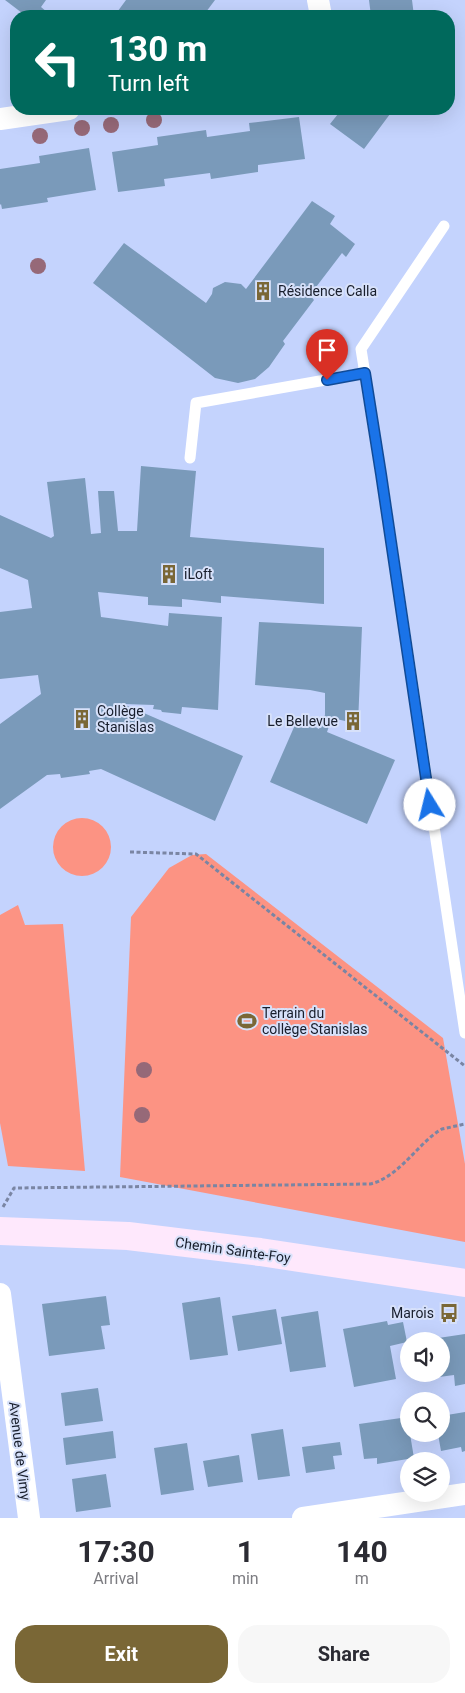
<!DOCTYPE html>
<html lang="en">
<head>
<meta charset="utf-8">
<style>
	:root { --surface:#fff; --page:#f7f7f7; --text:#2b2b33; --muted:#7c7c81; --accent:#7a6736 }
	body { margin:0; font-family:Roboto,sans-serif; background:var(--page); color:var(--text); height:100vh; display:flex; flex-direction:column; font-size:19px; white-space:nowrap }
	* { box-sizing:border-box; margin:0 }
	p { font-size:16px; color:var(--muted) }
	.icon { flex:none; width:28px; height:28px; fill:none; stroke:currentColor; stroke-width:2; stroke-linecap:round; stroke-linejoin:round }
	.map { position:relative; height:1518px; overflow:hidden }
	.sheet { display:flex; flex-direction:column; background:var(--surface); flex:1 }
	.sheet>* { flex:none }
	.top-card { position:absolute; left:10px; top:10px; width:445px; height:105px; border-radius:20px; box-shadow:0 5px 20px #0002; background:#00695c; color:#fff; overflow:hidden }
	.tools { position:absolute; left:400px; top:1332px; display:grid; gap:10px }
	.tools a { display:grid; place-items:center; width:50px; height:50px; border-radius:50%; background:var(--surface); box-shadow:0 5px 20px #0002; font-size:25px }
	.pin { position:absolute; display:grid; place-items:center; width:42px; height:42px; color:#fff; margin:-51px -21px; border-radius:50% 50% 50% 0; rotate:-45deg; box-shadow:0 0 5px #0007 }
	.pin .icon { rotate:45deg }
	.me { position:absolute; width:55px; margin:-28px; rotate:351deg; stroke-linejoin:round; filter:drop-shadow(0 0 4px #0008) }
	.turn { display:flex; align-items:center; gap:18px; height:105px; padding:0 15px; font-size:22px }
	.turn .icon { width:65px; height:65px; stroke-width:2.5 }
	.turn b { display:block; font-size:35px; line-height:42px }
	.eta { display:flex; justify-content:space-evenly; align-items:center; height:85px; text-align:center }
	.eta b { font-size:30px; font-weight:700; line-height:35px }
	.cta { display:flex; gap:10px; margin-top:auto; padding:10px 15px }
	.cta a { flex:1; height:58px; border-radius:20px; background:var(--accent); color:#fff; font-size:20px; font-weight:700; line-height:58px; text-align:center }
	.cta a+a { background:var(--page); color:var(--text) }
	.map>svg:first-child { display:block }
	.green { fill:#fc9383 }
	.building { fill:#7a9aba }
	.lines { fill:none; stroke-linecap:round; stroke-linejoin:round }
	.path { stroke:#7a85a3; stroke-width:3; stroke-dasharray:4 2.5; stroke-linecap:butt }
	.service { stroke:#fff; stroke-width:11 }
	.minor { stroke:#fff; stroke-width:22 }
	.secondary { stroke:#fee8fc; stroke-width:28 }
	.tree { fill:#966978 }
	.route-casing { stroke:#114b97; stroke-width:12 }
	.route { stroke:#1a73e8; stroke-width:9 }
	.labels { text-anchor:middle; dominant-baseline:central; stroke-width:4; stroke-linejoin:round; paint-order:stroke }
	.poi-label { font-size:14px; fill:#181e2c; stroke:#d7e1fa; text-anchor:start }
	.street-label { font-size:14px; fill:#181e2c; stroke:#d7e1fa }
</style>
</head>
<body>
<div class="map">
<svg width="465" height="1518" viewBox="0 0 465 1518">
	<rect width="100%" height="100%" fill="#c4d3fd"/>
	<path class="green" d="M53 847a29 29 0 1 1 58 0a29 29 0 1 1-58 0Z
		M 206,854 L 443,1038 L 465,1164 L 465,1242 L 120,1177 L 131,917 L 169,868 L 192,855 Z
		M 18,905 L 25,925 L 63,924 L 85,1171 L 8,1166 L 0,1123 L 0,915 Z"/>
	<path class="building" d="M 5,0 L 46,0 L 41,7 L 47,12 L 44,16 L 26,16 Z
		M 126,0 L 215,0 L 203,16 L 104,16 L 109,10 L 115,15 Z
		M 369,0 L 412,0 L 414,16 L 371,16 Z
		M 342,109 L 391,109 L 393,110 L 364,149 L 330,124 Z
		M 299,117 L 305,159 L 258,165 L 258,172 L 211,179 L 210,173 L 164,179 L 165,186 L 118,192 L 112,152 L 158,145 L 157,137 L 206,130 L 207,137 L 250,131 L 249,123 Z
		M 89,148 L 96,190 L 47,198 L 48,202 L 2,209 L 1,204 L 0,205 L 0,169 L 40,163 L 39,156 Z
		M 312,201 L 335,216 L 330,224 L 355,244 L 346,257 L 342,253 L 310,295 L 314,300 L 283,341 L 285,344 L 269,367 L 255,379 L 238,383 L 215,378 L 93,283 L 124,243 L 206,303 L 212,294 L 213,288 L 225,282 L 241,284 L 246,289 Z
		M 141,466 L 196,471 L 190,537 L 324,548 L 324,604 L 221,596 L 221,603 L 182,599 L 182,607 L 148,605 L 148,597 L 98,592 L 101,617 L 168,626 L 169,613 L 222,617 L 218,710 L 182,707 L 181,714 L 162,712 L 161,710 L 153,709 L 154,705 L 123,704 L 243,756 L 215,821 L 101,769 L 89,771 L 90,774 L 61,778 L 60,774 L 47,775 L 0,809 L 0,724 L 41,694 L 38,675 L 0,679 L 0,612 L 32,608 L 28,580 L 0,568 L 0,515 L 51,538 L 54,536 L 47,482 L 85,478 L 91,534 L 101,533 L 98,491 L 114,491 L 118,531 L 137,531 Z
		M 259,622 L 362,627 L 358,724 L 332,718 L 327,732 L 395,760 L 367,824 L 270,782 L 298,718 L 319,729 L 325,715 L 325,693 L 310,690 L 255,685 Z
		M 106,1296 L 110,1325 L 101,1326 L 105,1349 L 49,1356 L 42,1304 Z
		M 220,1297 L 228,1355 L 190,1360 L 182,1303 Z
		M 276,1309 L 282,1344 L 238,1351 L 232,1316 Z
		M 318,1311 L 326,1367 L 290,1372 L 281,1317 Z
		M 387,1321 L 388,1325 L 403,1322 L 407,1342 L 390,1346 L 396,1379 L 354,1387 L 343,1329 Z
		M 465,1334 L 465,1384 L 455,1386 L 454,1375 L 424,1379 L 424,1374 L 441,1374 L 441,1341 L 425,1340 Z
		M 98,1388 L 103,1421 L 65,1426 L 61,1393 Z
		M 465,1412 L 465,1451 L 462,1452 L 461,1447 L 441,1451 L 438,1434 L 441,1434 L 441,1416 Z
		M 408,1417 L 409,1434 L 410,1434 L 414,1458 L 377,1464 L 377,1458 L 364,1459 L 359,1424 Z
		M 283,1429 L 290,1476 L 258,1480 L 251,1434 Z
		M 113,1431 L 116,1458 L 66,1465 L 63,1438 Z
		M 340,1442 L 342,1455 L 333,1456 L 335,1469 L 306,1473 L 302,1447 Z
		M 187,1443 L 194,1490 L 161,1495 L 154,1448 Z
		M 239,1455 L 243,1482 L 208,1487 L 203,1461 Z
		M 106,1474 L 111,1507 L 76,1512 L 72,1479 Z"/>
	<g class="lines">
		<path class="path" d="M 130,852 L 196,854 L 465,1066
			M 3,1207 L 14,1188 L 370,1184 C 397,1178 415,1148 437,1132 L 442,1129 L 465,1124"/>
		<path class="service" d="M 444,226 L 361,349 L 383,487 L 465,1033
			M 190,458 L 196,403 L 365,373"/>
		<path class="minor" d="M 318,0 L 321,16
			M 0,119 L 69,109
			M 0,1294 L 29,1518
			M 303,1518 L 465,1494"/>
		<path class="secondary" d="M 0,1231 L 128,1236 L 260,1252 L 465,1283"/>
	</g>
	<g class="tree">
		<circle cx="154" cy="120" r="8"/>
		<circle cx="111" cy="125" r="8"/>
		<circle cx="82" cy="128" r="8"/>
		<circle cx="40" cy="136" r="8"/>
		<circle cx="38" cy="266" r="8"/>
		<circle cx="144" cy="1070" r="8"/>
		<circle cx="142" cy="1115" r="8"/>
	</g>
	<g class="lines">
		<g class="route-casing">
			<path id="route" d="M 327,380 L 365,373 L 381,474 L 430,805"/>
		</g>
		<use href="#route" class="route"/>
	</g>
	<defs>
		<g id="building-bare" transform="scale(1.5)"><path d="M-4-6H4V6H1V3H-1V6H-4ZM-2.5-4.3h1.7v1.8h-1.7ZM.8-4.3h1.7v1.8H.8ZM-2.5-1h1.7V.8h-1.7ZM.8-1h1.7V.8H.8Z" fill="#7a6736" stroke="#d7e1fa" stroke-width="2.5" paint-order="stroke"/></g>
		<g id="stadium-bare" transform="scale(1.5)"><path d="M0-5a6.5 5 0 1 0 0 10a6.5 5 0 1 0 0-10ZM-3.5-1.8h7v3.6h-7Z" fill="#7a6736" stroke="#d7e1fa" stroke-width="2.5" paint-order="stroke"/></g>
		<g id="bus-bare" transform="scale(1.5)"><path d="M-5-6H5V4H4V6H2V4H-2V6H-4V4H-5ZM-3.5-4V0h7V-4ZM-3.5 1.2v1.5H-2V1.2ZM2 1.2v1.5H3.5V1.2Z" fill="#7a6736" stroke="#d7e1fa" stroke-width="2.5" paint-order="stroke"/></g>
	</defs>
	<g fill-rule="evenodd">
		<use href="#building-bare" x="263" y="291"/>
		<use href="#building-bare" x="169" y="574"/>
		<use href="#building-bare" x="82" y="719"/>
		<use href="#building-bare" x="353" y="721"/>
		<use href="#stadium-bare" x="247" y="1021"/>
		<use href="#bus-bare" x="449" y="1313"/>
	</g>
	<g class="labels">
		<g class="poi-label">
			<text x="278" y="291">Résidence Calla</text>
			<text x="184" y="574">iLoft</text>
			<text x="97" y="711">Collège<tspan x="97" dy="16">Stanislas</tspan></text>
			<text x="338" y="721" text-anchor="end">Le Bellevue</text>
			<text x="262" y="1013">Terrain du<tspan x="262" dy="16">collège Stanislas</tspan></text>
			<text x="434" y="1313" text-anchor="end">Marois</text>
		</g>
		<g class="street-label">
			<text transform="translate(233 1250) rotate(8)">Chemin Sainte-Foy</text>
			<text transform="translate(20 1451) rotate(83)">Avenue de Vimy</text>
		</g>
	</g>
</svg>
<div class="tools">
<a><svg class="icon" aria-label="sound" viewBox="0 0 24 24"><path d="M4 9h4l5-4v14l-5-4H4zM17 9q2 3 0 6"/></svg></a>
<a><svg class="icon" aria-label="search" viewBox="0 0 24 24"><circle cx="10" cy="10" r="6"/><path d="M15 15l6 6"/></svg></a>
<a><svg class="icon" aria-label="layers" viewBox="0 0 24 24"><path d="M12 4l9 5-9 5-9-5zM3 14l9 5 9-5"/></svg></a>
</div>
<div class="pin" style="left:327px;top:380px;background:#d93025"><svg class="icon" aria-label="arrive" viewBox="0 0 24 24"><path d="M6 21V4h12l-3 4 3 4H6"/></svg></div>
<svg class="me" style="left:430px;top:805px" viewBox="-20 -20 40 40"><circle r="19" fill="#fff"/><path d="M0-13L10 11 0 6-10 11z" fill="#1a73e8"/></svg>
<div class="top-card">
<div class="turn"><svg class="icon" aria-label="left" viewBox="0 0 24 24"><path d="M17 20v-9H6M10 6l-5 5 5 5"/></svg><div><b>130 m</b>Turn left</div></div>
</div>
</div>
<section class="sheet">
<div class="eta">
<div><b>17:30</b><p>Arrival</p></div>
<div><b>1</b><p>min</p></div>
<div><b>140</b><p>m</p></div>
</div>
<div class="cta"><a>Exit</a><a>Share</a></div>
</section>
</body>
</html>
